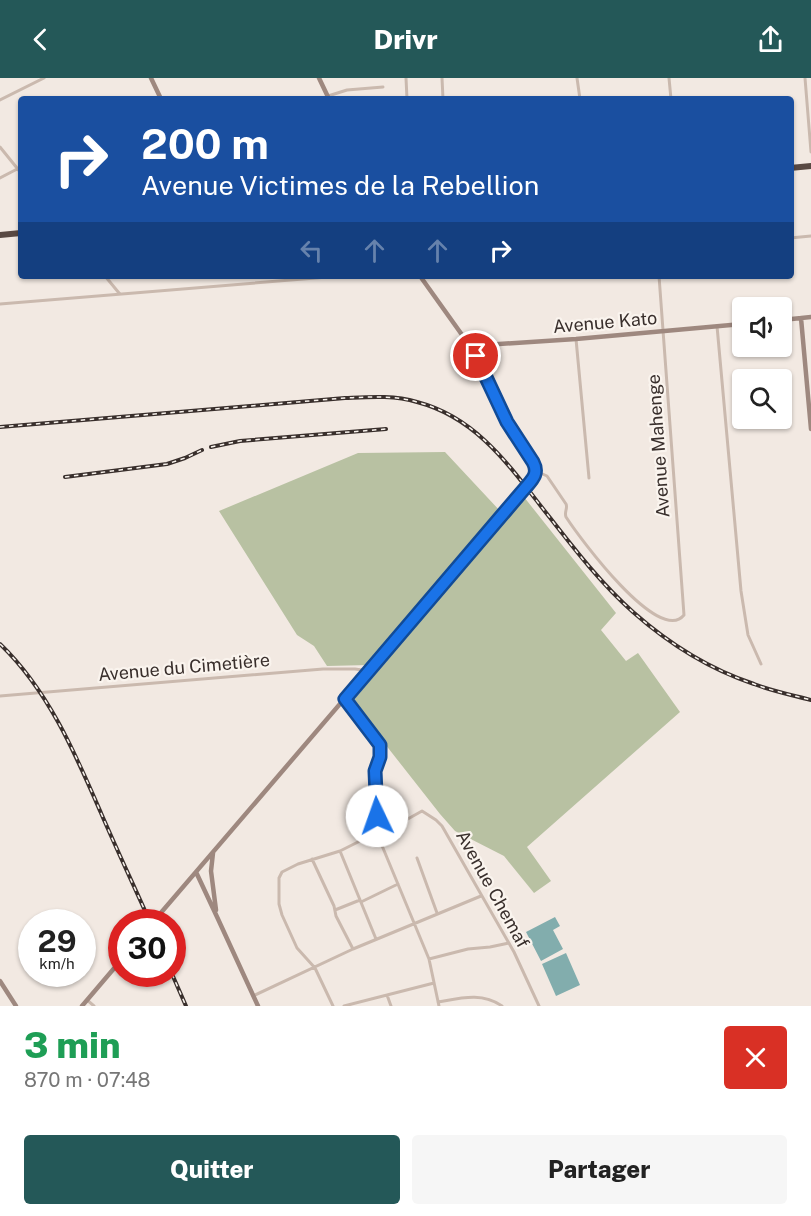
<!DOCTYPE html>
<html lang="fr">
<head>
<meta charset="utf-8">
<style>
	:root { --surface:#fff; --page:#f6f6f6; --text:#222; --muted:#767676; --accent:#245858 }
	body { margin:0; font-family:"Public Sans",sans-serif; background:var(--page); color:var(--text); height:100vh; display:flex; flex-direction:column; font-size:22px; white-space:nowrap }
	* { box-sizing:border-box; margin:0 }
	p { font-size:20px; color:var(--muted) }
	.icon { flex:none; width:33px; height:33px; fill:none; stroke:currentColor; stroke-width:2; stroke-linecap:round; stroke-linejoin:round }
	.map { position:relative; height:928px; overflow:hidden }
	.panel { display:flex; flex-direction:column; background:var(--surface); flex:1 }
	.panel>* { flex:none }
	.banner { position:absolute; left:18px; top:18px; width:776px; height:183px; border-radius:6px; box-shadow:0 2px 4px #0004; background:#1a4fa0; color:#fff; overflow:hidden }
	.buttons { position:absolute; left:732px; top:219px; display:grid; gap:12px }
	.buttons a { display:grid; place-items:center; width:60px; height:60px; border-radius:6px; background:var(--surface); box-shadow:0 2px 4px #0004; font-size:30px }
	.speed { position:absolute; left:18px; top:831px; display:flex; gap:12px; font-size:30px; font-weight:700; text-align:center }
	.speed>* { display:grid; place-content:center; width:78px; height:78px; border-radius:50%; background:var(--surface); box-shadow:0 2px 4px #0004; line-height:1 }
	.speed small { font-size:15px; font-weight:400 }
	.speed .limit { border:9px solid #d22; background:#fff; color:#111 }
	.pin { position:absolute; display:grid; place-items:center; width:51px; height:51px; color:#fff; margin:-26px; border:3px solid #fff; border-radius:50%; box-shadow:0 2px 6px #0007 }
	.me { position:absolute; width:66px; margin:-33px; rotate:357deg; stroke-linejoin:round; filter:drop-shadow(0 0 4px #0008) }
	.turn { display:flex; align-items:center; gap:21px; height:126px; padding:0 24px; font-size:27px }
	.turn .icon { width:78px; height:78px; stroke-width:2.5 }
	.turn b { display:block; font-size:42px; line-height:51px }
	.lanes { display:flex; align-items:center; height:57px; padding:0 24px; background:#0003; justify-content:center; gap:30px; direction:ltr }
	.lanes .off { opacity:.35 }
	.round { display:grid; place-items:center; flex:none; width:63px; height:63px; border-radius:6px; background:var(--page) }
	.summary { display:flex; align-items:center; justify-content:space-between; height:102px; padding:0 24px }
	h1 { font-size:36px; font-weight:800; line-height:45px; color:#1e9e55 }
	.cta { display:flex; gap:12px; margin-top:auto; padding:12px 24px }
	.cta a { flex:1; height:69px; border-radius:6px; background:var(--accent); color:#fff; font-size:24px; font-weight:800; line-height:69px; text-align:center }
	.cta a+a { background:var(--page); color:var(--text) }
	header { display:flex; justify-content:space-between; align-items:center; height:78px; padding:0 24px; background:var(--accent); color:#fff; font-size:27px; font-weight:800 }
	.map>svg:first-child { display:block }
	.green { fill:#b8c1a2 }
	.water { fill:#82adad }
	.lines { fill:none; stroke-linecap:round; stroke-linejoin:round }
	.street { stroke:#cab9ae; stroke-width:3 }
	.secondary { stroke:#9e887f; stroke-width:4.5 }
	.highway { stroke:#594943; stroke-width:6 }
	.rail-casing { stroke:#392f2c; stroke-width:4 }
	.rail { stroke:#faf4ee; stroke-width:1.5; stroke-dasharray:4.5; stroke-linecap:butt }
	.route-casing { stroke:#114b97; stroke-width:15 }
	.route { stroke:#1a73e8; stroke-width:10 }
	.labels { text-anchor:middle; dominant-baseline:central; stroke-width:4.5; stroke-linejoin:round; paint-order:stroke }
	.street-label { font-size:18px; fill:#392f2c; stroke:#faf4ee }
</style>
</head>
<body>
<header><svg class="icon" aria-label="back" viewBox="0 0 24 24"><path d="M15 5l-7 7 7 7"/></svg>Drivr<svg class="icon" aria-label="share" viewBox="0 0 24 24"><path d="M12 15V3M7 8l5-5 5 5M5 13v7h14v-7"/></svg></header>
<div class="map">
<svg width="811" height="928" viewBox="0 0 811 928">
	<rect width="100%" height="100%" fill="#f2e9e2"/>
	<path class="green" d="M 445,374 L 501,434 L 369,587 L 327,588 L 314,568 L 297,557 L 219,433 L 358,375 Z
		M 524,419 L 616,535 L 601,552 L 626,583 L 638,575 L 680,634 L 527,769 L 551,803 L 534,815 L 504,778 L 455,753 L 440,736 L 352,624 Z"/>
	<path class="water" d="M 555,839 L 560,848 L 553,852 L 563,871 L 541,883 L 526,854 Z
		M 566,875 L 580,907 L 556,918 L 542,886 Z"/>
	<g class="lines">
		<path class="street" d="M 406,0 L 407,21
			M 442,0 L 443,21
			M 577,0 L 580,21
			M 669,0 L 671,21
			M 805,0 L 811,74
			M 328,18 L 347,12 L 383,9
			M 0,22 L 44,0
			M 0,69 L 21,95
			M 0,100 L 21,89
			M 790,160 L 811,158
			M 105,198 L 119,215
			M 0,226 L 340,198
			M 717,248 L 741,513 L 748,557 L 761,586
			M 576,261 L 589,400
			M 536,393 L 547,398 L 566,426 C 568,430 564,434 566,439 C 579,459 659,568 684,537 L 659,198
			M 0,618 L 323,591 L 355,591 L 369,593
			M 345,621 L 380,667 L 380,679 L 376,691 L 375,704 L 377,720 L 377,738 L 381,755
			M 378,758 L 429,881 L 439,928
			M 340,773 L 376,861
			M 417,780 L 437,835
			M 312,781 L 334,828 L 336,838 L 353,871
			M 361,824 L 398,806
			M 335,832 L 360,822
			M 429,881 L 468,871 L 490,869 L 509,865
			M 387,917 L 391,928
			M 253,918 L 353,871 L 481,818
			M 87,922 L 94,928
			M 438,924 C 461,920 482,914 502,928
			M 333,928 L 315,890 L 297,870 L 282,837 L 279,826 L 279,800 L 282,794 L 298,786 L 340,773 L 364,761 L 378,758 L 385,752 L 406,742 L 422,733 L 436,742 L 442,748 L 514,874 L 539,928
			M 344,928 L 434,905"/>
		<path class="secondary" d="M 151,0 L 161,21
			M 319,0 L 329,21
			M 801,240 L 811,351
			M 782,242 L 811,239
			M 470,268 L 576,261 L 742,246
			M 213,775 L 211,793 L 216,832
			M 196,794 L 218,841 L 258,928
			M 153,844 L 526,409 L 536,396 L 535,387 L 507,344 L 470,268 L 420,198
			M 0,903 L 16,928
			M 82,928 L 122,881"/>
		<path class="highway" d="M 790,90 L 811,88
			M 0,157 L 21,155"/>
		<g class="rail-casing">
			<path id="rail" d="M 0,349 L 345,320 C 369,319 393,317 417,324 C 474,339 506,383 540,427 C 569,464 598,503 633,534 C 668,565 709,591 754,606 C 772,613 792,617 811,622
				M 211,369 L 240,363 L 386,351
				M 65,399 L 167,386 L 185,380 L 202,372
				M 0,566 C 48,612 75,675 101,735 C 117,772 134,808 150,844
				M 172,896 L 186,928"/>
		</g>
		<use href="#rail" class="rail"/>
	</g>
	<g class="lines">
		<g class="route-casing">
			<path id="route" d="M 377,738 L 375,693 L 380,679 L 380,667 L 345,621 L 526,409 C 533,401 539,395 533,384 L 507,344 L 476,278"/>
		</g>
		<use href="#route" class="route"/>
	</g>
	<g class="labels">
		<g class="street-label">
			<text transform="translate(605 244) rotate(-5)">Avenue Kato</text>
			<text transform="translate(658 368) rotate(-94)">Avenue Mahenge</text>
			<text transform="translate(184 589) rotate(-5)">Avenue du Cimetière</text>
			<text transform="translate(493 811) rotate(61)">Avenue Chemaf</text>
		</g>
	</g>
</svg>
<div class="buttons">
<a><svg class="icon" aria-label="sound" viewBox="0 0 24 24"><path d="M4 9h4l5-4v14l-5-4H4zM17 9q2 3 0 6"/></svg></a>
<a><svg class="icon" aria-label="search" viewBox="0 0 24 24"><circle cx="10" cy="10" r="6"/><path d="M15 15l6 6"/></svg></a>
</div>
<div class="speed"><div>29<small>km/h</small></div><div class="limit">30</div></div>
<div class="pin" style="left:476px;top:278px;background:#d93025"><svg class="icon" aria-label="arrive" viewBox="0 0 24 24"><path d="M6 21V4h12l-3 4 3 4H6"/></svg></div>
<svg class="me" style="left:377px;top:738px" viewBox="-20 -20 40 40"><circle r="19" fill="#fff"/><path d="M0-13L10 11 0 6-10 11z" fill="#1a73e8"/></svg>
<div class="banner">
<div class="turn"><svg class="icon" aria-label="right" viewBox="0 0 24 24"><path d="M7 20v-9h11M14 6l5 5-5 5"/></svg><div><b>200 m</b>Avenue Victimes de la Rebellion</div></div>
<div class="lanes"><svg class="icon off" aria-label="left" viewBox="0 0 24 24"><path d="M17 20v-9H6M10 6l-5 5 5 5"/></svg><svg class="icon off" aria-label="ahead" viewBox="0 0 24 24"><path d="M12 20V5M6 11l6-6 6 6"/></svg><svg class="icon off" aria-label="ahead" viewBox="0 0 24 24"><path d="M12 20V5M6 11l6-6 6 6"/></svg><svg class="icon" aria-label="right" viewBox="0 0 24 24"><path d="M7 20v-9h11M14 6l5 5-5 5"/></svg></div>
</div>
</div>
<section class="panel">
<div class="summary"><div><h1>3 min</h1><p>870 m · 07:48</p></div><a class="round" style="background:#d93025;color:#fff"><svg class="icon" aria-label="close" viewBox="0 0 24 24"><path d="M6 6l12 12M18 6L6 18"/></svg></a></div>
<div class="cta"><a>Quitter</a><a>Partager</a></div>
</section>
</body>
</html>
